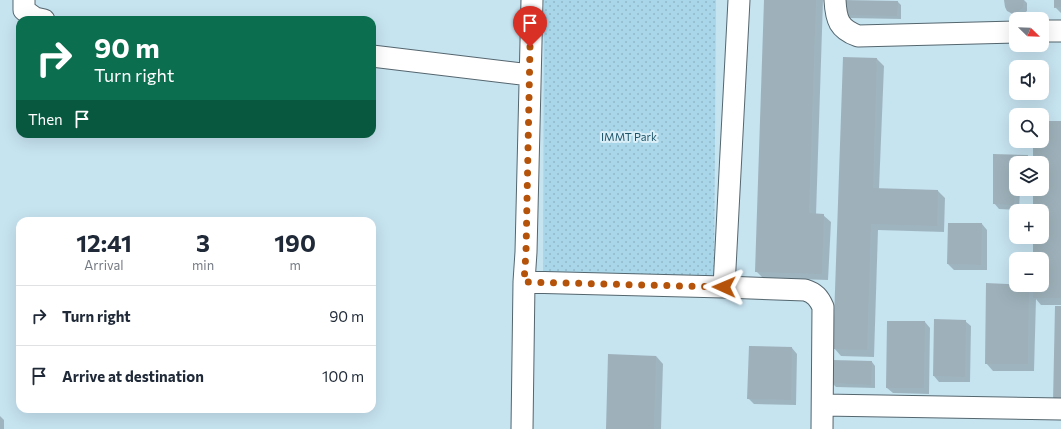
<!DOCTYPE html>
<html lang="en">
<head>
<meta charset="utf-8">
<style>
	:root { --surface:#fff; --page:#f6f6f7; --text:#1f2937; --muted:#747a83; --line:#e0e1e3 }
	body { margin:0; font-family:Commissioner,sans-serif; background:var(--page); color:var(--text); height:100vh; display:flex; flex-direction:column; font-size:15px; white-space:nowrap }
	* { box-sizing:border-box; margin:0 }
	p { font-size:13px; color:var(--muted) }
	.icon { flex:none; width:22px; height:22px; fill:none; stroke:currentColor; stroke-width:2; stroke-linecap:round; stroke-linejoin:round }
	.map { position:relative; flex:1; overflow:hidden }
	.side { position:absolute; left:16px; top:217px; width:360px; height:196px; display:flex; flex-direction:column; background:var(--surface); border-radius:12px; box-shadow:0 4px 16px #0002 }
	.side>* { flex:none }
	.guide { position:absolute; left:16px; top:16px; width:360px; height:122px; border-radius:12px; box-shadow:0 4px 16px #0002; background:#0b6e4f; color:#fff; overflow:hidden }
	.needle { width:26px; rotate:113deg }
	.fabs { position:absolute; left:1009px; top:12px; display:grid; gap:8px }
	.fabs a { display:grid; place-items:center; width:40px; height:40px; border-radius:8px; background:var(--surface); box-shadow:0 4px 16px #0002; font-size:20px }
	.pin { position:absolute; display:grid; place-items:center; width:34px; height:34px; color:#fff; margin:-41px -17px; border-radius:50% 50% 50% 0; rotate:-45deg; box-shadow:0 0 4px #0007 }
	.pin .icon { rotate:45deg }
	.me { position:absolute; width:44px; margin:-22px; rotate:271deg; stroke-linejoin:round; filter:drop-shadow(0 0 3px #0008) }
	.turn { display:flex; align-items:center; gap:14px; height:84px; padding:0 12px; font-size:18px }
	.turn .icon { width:52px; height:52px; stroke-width:2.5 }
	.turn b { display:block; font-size:28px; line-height:34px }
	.then { display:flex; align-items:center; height:38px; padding:0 12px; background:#0003; gap:8px; font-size:15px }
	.eta { display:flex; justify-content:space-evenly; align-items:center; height:68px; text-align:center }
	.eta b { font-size:24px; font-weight:700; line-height:28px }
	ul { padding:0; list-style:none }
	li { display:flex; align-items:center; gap:12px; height:60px; padding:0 12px; border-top:1px solid var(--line) }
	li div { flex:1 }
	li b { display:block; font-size:15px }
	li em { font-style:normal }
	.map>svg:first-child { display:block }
	.built { fill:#c6e3f0; fill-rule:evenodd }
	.park { fill:url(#park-dots) }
	.shadow { fill:#0003 }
	.building { fill:#9eb1ba }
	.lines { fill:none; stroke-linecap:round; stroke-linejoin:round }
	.minor-casing { stroke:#54666e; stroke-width:23 }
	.minor { stroke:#fff; stroke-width:21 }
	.route { stroke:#b45309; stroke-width:7; stroke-dasharray:0 12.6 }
	.labels { text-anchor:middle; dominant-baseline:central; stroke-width:4; stroke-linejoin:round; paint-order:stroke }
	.park-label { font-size:11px; fill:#1f5569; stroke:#d9eef7 }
</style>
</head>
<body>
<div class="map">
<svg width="1061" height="429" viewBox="0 0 1061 429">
	<defs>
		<pattern id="park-dots" width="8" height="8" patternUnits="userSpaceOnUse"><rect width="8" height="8" fill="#a9d6e9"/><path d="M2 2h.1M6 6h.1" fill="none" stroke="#91b8c8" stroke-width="1.8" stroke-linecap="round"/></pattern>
	</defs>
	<rect width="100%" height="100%" fill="#d9eef7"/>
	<path class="built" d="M 0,0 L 1061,0 L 1061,429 L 0,429 ZM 1016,19 L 1042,19 L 1042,45 L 1016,45 ZM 20,20 L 372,20 L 372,134 L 20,134 ZM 1016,67 L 1042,67 L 1042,93 L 1016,93 ZM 1016,115 L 1042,115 L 1042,141 L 1016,141 ZM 1016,163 L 1042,163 L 1042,189 L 1016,189 ZM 1016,211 L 1042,211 L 1042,237 L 1016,237 ZM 20,221 L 372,221 L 372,409 L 20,409 ZM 1016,259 L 1042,259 L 1042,285 L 1016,285 Z"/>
	<path class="park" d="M 544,0 L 716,0 L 714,276 L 543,272 Z"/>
	<path class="shadow" d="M 765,0 L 823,0 L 816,215 L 823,215 L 831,222 L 828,280 L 763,278 L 756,271 Z
		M 1005,0 L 1024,0 L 1027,3 L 1027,11 L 1020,16 L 1012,14 L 1008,10 Z
		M 1055,0 L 1061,0 L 1061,13 L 1055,7 Z
		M 898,2 L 901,5 L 901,19 L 848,18 L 844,14 Z
		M 877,59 L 884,66 L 879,189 L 938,191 L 945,198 L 944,232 L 878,230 L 874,357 L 841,356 L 834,348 Z
		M 1042,122 L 1061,122 L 1061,305 L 1041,305 L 1036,299 L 1034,371 L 993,371 L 986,363 L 1029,285 L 1034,290 L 1034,285 L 1042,285 L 1042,259 L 1034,259 L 1034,237 L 1042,237 L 1042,211 L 1034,211 L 1034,189 L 1042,189 L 1042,163 L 1034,163 L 1034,141 L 1042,141 Z
		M 994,155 L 1028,156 L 1034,163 L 1016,163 L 1016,189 L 1020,189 L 1019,210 L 999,209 L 994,203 Z
		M 982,224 L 987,230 L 987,270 L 954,270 L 948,264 Z
		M 935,320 L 965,321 L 971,326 L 970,382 L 939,382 L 934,376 Z
		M 925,322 L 930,328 L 929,394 L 893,393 L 887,388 Z
		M 792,348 L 797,354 L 796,405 L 754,404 L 748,398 Z
		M 656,356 L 663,364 L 661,429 L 607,429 Z
		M 872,362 L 875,366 L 875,388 L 836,387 L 832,383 Z
		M 0,416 L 4,420 L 4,429 L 0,429 Z"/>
	<path class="building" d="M 764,0 L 816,0 L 809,213 L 824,214 L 822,274 L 755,272 Z
		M 844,0 L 898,1 L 897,16 L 843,15 Z
		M 1004,0 L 1024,0 L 1023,7 L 1016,13 L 1011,13 L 1007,11 L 1005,7 Z
		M 1054,0 L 1061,0 L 1061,7 L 1054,8 Z
		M 843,57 L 877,58 L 873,188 L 938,190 L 937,226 L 871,224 L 867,350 L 833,349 Z
		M 1042,121 L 1061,121 L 1061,298 L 1033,298 L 1033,285 L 1042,285 L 1042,259 L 1033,259 L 1033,237 L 1042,237 L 1042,211 L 1033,211 L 1033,189 L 1042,189 L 1042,163 L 1033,163 L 1033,141 L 1042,141 Z
		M 993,154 L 1028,155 L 1028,163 L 1016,163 L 1014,205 L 993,204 Z
		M 948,223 L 982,223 L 981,265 L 947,264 Z
		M 986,283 L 1029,285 L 1028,364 L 985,364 Z
		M 1055,306 L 1061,306 L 1061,403 L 1053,402 Z
		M 934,319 L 966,320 L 965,377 L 933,376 Z
		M 887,321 L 925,321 L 924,388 L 886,388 Z
		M 749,346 L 792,347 L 791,400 L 747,399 Z
		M 608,354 L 656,356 L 654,429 L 606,429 Z
		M 832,360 L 872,361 L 871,385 L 831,383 Z"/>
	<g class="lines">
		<g class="minor-casing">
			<path id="minor" d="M 24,0 L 24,10 L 35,18 L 44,20
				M 835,0 C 836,20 839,29 858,36 L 1016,32
				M 1042,31 L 1061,31
				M 372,56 L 530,75
				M 524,282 L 724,287 L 739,0
				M 724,287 L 805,290 C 815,293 819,298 823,307 L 822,429
				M 823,405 L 1061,409
				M 522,429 L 524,282 L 526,252 L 532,0"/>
		</g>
		<use href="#minor" class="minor"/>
	</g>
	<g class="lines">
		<path class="route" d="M 530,47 L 526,252 L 524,282 L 724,287"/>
	</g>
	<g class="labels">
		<g class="park-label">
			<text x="629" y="136">IMMT Park</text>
		</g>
	</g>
</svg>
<div class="fabs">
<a><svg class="needle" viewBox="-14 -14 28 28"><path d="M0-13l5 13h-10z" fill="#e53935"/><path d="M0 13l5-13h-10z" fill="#747a83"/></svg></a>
<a><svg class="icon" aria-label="sound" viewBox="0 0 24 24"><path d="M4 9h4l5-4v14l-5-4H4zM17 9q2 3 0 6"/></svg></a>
<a><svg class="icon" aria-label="search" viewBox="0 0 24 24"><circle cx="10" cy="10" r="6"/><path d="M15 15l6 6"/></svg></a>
<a><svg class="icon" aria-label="layers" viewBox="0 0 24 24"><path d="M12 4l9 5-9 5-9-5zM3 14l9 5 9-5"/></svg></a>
<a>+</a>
<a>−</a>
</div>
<div class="pin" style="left:530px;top:47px;background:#d93025"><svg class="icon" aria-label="arrive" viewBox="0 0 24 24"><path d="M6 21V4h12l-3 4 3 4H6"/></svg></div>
<svg class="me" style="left:724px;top:287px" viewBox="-20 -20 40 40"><path d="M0-17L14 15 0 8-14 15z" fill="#b45309" stroke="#fff" stroke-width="4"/></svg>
<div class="guide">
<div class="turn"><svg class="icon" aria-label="right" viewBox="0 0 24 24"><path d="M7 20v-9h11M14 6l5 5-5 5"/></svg><div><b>90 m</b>Turn right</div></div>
<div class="then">Then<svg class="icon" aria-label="arrive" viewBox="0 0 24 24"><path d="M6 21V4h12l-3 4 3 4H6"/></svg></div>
</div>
<section class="side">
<div class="eta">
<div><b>12:41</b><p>Arrival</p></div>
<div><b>3</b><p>min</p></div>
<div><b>190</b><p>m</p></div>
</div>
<ul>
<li><svg class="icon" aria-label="right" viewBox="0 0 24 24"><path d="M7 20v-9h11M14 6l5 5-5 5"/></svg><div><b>Turn right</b></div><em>90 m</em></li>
<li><svg class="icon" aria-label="arrive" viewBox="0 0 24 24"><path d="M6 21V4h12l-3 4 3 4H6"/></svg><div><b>Arrive at destination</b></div><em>100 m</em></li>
</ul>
</section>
</div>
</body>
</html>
